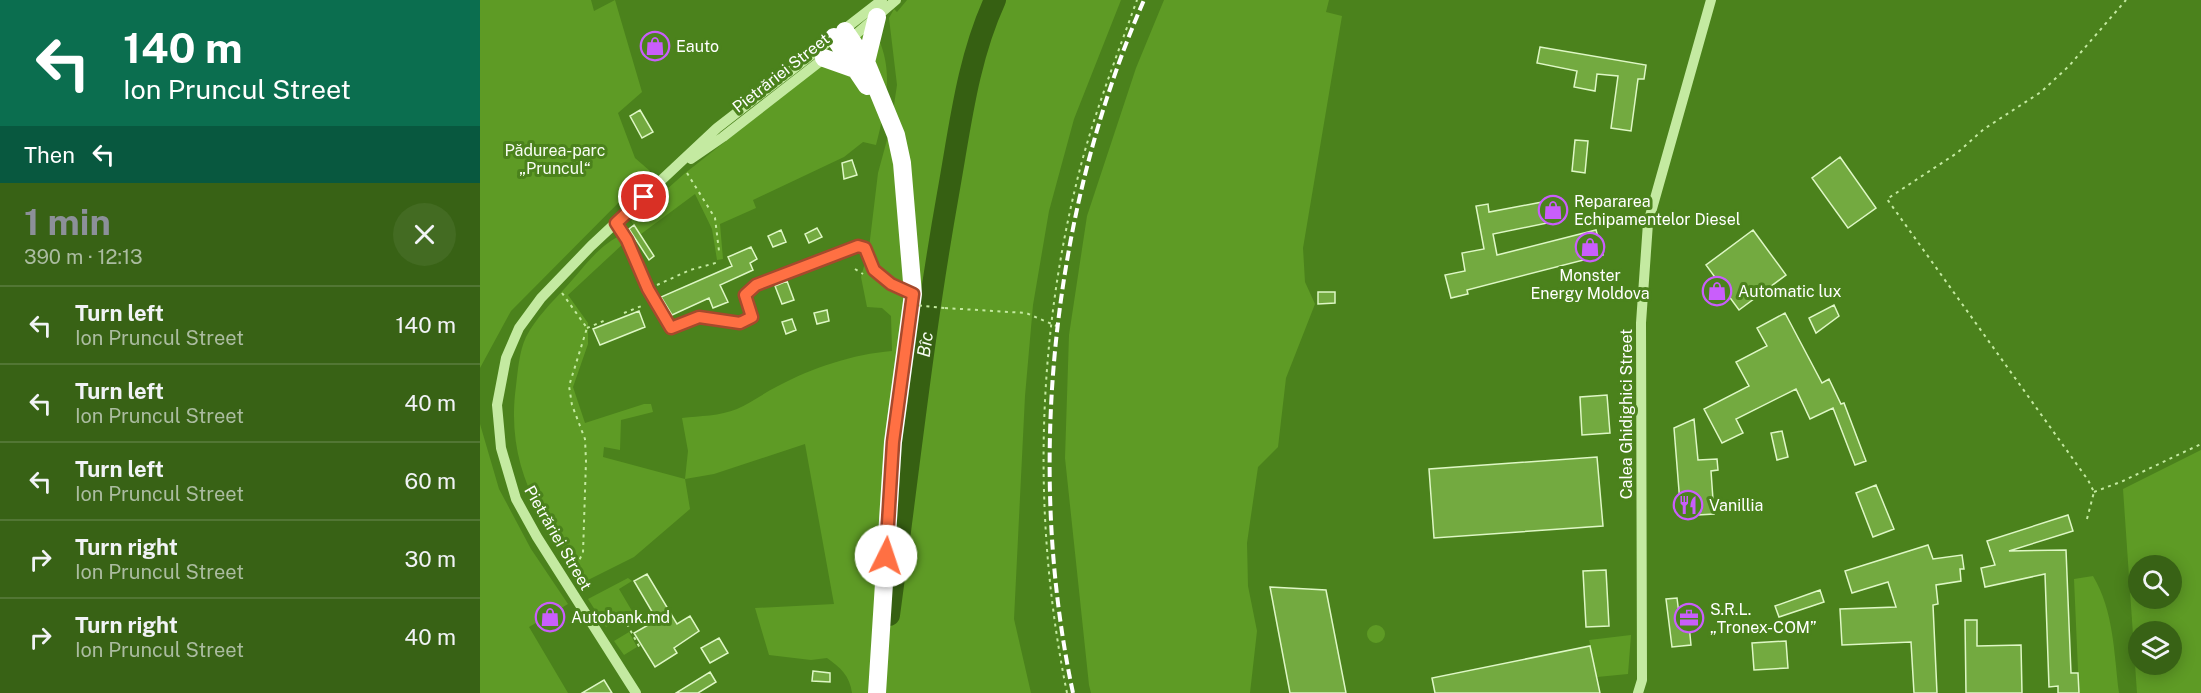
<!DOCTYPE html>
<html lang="en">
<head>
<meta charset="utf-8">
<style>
	:root { --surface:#386215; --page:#436b22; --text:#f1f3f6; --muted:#abbca0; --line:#527634; --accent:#8c9099 }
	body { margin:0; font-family:"Public Sans",sans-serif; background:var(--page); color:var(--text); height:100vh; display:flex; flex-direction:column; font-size:22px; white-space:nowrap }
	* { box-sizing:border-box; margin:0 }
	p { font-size:20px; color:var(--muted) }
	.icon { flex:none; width:33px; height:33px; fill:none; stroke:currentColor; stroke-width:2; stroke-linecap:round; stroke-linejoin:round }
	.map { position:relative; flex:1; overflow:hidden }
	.sheet { display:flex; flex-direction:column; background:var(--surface); width:480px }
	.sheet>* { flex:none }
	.hud { background:#0b6e4f; color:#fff; overflow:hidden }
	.buttons { position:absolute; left:1648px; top:555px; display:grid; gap:12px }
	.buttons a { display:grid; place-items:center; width:54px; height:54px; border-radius:50%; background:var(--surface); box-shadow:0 3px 15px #0003; font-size:30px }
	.pin { position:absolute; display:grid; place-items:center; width:51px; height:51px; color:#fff; margin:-26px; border:3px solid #fff; border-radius:50%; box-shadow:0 2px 6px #0007 }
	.me { position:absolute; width:66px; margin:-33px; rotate:4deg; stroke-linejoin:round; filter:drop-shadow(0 0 4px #0008) }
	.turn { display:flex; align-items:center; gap:21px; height:126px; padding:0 24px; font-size:27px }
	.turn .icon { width:78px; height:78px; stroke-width:2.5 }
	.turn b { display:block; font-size:42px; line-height:51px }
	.then { display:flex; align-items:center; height:57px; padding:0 24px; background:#0003; gap:12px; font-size:22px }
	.round { display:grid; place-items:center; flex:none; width:63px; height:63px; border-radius:32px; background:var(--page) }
	.summary { display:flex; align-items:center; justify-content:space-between; height:102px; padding:0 24px }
	h1 { font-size:36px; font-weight:700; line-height:45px; color:var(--accent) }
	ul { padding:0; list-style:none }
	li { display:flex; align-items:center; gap:18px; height:78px; padding:0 24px; border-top:2px solid var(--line) }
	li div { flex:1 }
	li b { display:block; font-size:22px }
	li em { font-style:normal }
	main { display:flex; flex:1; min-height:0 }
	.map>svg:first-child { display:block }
	.green { fill:#5e9b25; fill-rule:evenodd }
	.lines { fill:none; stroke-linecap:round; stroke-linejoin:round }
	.river { stroke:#366012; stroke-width:22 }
	.building { fill:#73aa40; stroke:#def7c5; stroke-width:1.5 }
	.path { stroke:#c4eaa1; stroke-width:2; stroke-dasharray:3 4.5; stroke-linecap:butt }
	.minor { stroke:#c4eaa1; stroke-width:10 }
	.highway { stroke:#fff; stroke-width:18 }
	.rail { stroke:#fff; stroke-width:4; stroke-dasharray:10 4.5; stroke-linecap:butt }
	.path-bridge { stroke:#c4eaa1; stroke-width:2; stroke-dasharray:3 4.5; stroke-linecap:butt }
	.route-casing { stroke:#a6492c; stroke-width:15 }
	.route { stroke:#ff7043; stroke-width:10 }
	.labels { text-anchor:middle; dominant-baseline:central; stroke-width:6; stroke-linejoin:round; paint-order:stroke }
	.poi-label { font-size:16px; fill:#fff; stroke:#4b821c; text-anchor:start }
	.street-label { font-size:16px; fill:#fff; stroke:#4b821c }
	.park-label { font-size:16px; fill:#f8fdf3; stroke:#4b821c }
	.water-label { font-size:18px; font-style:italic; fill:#f8fdf3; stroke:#4b821c }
</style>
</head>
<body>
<main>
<section class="sheet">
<div class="hud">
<div class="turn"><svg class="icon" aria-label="left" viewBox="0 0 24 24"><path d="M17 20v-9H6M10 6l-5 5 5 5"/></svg><div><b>140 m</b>Ion Pruncul Street</div></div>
<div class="then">Then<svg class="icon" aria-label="left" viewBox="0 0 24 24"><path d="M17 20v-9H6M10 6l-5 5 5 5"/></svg></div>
</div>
<div class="summary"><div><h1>1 min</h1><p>390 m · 12:13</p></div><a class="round"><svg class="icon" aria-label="close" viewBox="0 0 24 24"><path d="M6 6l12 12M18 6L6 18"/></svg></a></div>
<ul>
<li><svg class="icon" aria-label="left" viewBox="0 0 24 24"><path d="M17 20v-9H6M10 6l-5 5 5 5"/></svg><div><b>Turn left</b><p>Ion Pruncul Street</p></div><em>140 m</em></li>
<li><svg class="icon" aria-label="left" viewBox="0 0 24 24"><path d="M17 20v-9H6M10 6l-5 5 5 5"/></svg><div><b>Turn left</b><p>Ion Pruncul Street</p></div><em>40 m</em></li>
<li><svg class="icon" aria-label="left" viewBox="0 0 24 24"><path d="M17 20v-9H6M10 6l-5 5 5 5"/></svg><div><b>Turn left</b><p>Ion Pruncul Street</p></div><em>60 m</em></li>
<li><svg class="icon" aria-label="right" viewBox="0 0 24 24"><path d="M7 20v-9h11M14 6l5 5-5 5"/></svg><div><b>Turn right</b><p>Ion Pruncul Street</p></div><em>30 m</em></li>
<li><svg class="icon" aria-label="right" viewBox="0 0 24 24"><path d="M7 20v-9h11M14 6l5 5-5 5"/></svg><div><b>Turn right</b><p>Ion Pruncul Street</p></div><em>40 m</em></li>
</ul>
</section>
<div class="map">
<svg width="1721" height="693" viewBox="0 0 1721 693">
	<rect width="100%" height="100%" fill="#4b821c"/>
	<path class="green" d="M 0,0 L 111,0 L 114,11 L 135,0 L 162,92 L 138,113 L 155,158 L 170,171 L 31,311 L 0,368 Z
		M 427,0 L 641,0 L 594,119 L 569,211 L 553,305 L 545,396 L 534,619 L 551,693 L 372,693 C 370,676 360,667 347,658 L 331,660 L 289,655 L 275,608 L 354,604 L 325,444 L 234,474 L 205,479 L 210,509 L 154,557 L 106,581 C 60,519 25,466 36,386 C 38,370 39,352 46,337 C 56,318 71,303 86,287 C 101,271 118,246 138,237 L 144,243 L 88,295 L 108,323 L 108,344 L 93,387 L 105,423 L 164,404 L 171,404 L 173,412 L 141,420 L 140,450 L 124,447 L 123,457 L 205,479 L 208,451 L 202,418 C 220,416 240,416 257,409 C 271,403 284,393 298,386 C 332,368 373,354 412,351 L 411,316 L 402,308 L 387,307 L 381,277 L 389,248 L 398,173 L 411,125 L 417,85 L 409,18 L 414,9 L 417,12 Z
		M 684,0 L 849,0 L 846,12 L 862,16 L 823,248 L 825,282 L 835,304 L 806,378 L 798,447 L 778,467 L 767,543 L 768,586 L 777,631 L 770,693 L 611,693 L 609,685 L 585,458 L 589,335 L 607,216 L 656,68 Z
		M 384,32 L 399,40 C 414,74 405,110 396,145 L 383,142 L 364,157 L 273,200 L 276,208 L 240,224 L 243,259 L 237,260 L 232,229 L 215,194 L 161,234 L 151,221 L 204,174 Z
		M 0,424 L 19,489 L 51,549 L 88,604 L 49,627 L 88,693 L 0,693 Z
		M 1721,450 L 1721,693 L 1657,693 L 1643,489 ZM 1659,566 L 1692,566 L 1692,598 L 1659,598 ZM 1659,632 L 1692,632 L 1692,664 L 1659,664 Z
		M 1613,576 C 1634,611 1634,654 1639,693 L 1599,693 L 1594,579 Z
		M 148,578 L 152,581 L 139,589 L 152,611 L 126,627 L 108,599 Z
		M887 634a9 9 0 1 1 18 0a9 9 0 1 1-18 0Z
		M 149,632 L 157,647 L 144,655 L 134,641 Z
		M 1151,635 L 1148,674 L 1117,677 L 1109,640 Z"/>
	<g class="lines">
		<path class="river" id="s1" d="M 409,615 C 428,475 443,334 468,194 C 480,128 487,61 515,0"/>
	</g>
	<path class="building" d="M 1060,47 L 1166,65 L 1164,79 L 1158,79 L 1151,131 L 1131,128 L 1138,76 L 1117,74 L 1115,91 L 1094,87 L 1097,71 L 1057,63 Z
		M 160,110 L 173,132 L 162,138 L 150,116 Z
		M 1095,140 L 1108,141 L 1105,173 L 1092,171 Z
		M 1360,157 L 1396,208 L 1368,228 L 1332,178 Z
		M 372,160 L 377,175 L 364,179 L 362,163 Z
		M 1078,199 L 1082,220 L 1013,234 L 1017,255 L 1116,230 L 1123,255 L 987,290 L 988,294 L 971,298 L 965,275 L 985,271 L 982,253 L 1004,249 L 996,206 L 1008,204 L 1009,212 Z
		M 154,225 L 174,256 L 169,260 L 149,229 Z
		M 337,228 L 342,237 L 329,243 L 325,234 Z
		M 301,230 L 306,242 L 293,247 L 288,236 Z
		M 1273,230 L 1306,275 L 1259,310 L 1226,265 Z
		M 271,247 L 277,259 L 270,263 L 273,270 L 240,285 L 248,302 L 233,308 L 229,298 L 192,315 L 181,297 L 252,266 L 248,257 Z
		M 307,281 L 314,300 L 302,304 L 295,286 Z
		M 838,292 L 855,292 L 855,303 L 838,304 Z
		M 1354,305 L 1359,316 L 1336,333 L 1329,318 Z
		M 347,310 L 349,321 L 337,324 L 334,313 Z
		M 159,311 L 165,327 L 120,345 L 113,329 Z
		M 1305,313 L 1342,383 L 1349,379 L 1361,404 L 1364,403 L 1386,461 L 1375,465 L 1353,408 L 1330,419 L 1316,389 L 1256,419 L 1263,433 L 1242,443 L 1224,409 L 1269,386 L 1256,362 L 1287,346 L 1277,328 Z
		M 312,319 L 316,330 L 306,334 L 302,322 Z
		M 1127,395 L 1130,433 L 1102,435 L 1100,397 Z
		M 1214,419 L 1218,460 L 1237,459 L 1238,470 L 1231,471 L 1234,514 L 1201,516 L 1194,428 Z
		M 1302,431 L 1308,457 L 1297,460 L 1291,433 Z
		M 1117,457 L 1123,526 L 954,538 L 949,469 Z
		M 1396,485 L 1414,529 L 1393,537 L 1376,493 Z
		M 1588,515 L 1593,531 L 1529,551 L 1586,550 L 1591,673 L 1598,673 L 1599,693 L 1578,693 L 1578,686 L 1569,687 L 1565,574 L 1505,587 L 1501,568 L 1515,565 L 1507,541 Z
		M 1448,545 L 1453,559 L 1482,555 L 1484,569 L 1480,569 L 1481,581 L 1456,585 L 1458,604 L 1453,605 L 1457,693 L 1434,693 L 1431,642 L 1362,645 L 1360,609 L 1416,607 L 1408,582 L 1372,593 L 1365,571 Z
		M 1126,570 L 1129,626 L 1106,627 L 1103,571 Z
		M 167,574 L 197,624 L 210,616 L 219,631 L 194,648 L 197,653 L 175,667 L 154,633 L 177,620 L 154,581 Z
		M 790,587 L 846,590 L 866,693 L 810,693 Z
		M 1340,590 L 1344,602 L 1299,617 L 1295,606 Z
		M 1197,598 L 1199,614 L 1213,612 L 1217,615 L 1217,621 L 1215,625 L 1209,625 L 1211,645 L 1192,647 L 1186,599 Z
		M 1485,620 L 1497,620 L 1497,646 L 1541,645 L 1542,693 L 1486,693 Z
		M 239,638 L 248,653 L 230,663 L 221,648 Z
		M 1306,641 L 1308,668 L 1274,670 L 1272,643 Z
		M 1110,646 L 1120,693 L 955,693 L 952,678 Z
		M 333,671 L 350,673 L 350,682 L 332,681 Z
		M 230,672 L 236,682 L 218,693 L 196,693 Z
		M 124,680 L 132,693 L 102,693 Z"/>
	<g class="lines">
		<path class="path" d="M 207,173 L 235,218 L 239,251
			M 375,269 L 383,274
			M 177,285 L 210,270 L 239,262
			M 82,293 L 107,328 L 89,386 L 92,405 L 105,439 L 106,461 L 103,553 L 92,573
			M 465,308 L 546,313 L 579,327
			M 144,313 L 164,305
			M 107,328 L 126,320
			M 1614,492 L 1643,481 L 1721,444
			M 1607,519 L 1614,492 L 1608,480 L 1407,199 L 1477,153 L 1504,129 L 1561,92 L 1589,66 L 1646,0
			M 147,624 L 161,650
			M 587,693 C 553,526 556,350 596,185 C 611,121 635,61 657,0"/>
		<path class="minor" d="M 367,42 L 416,0
			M 211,159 L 243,137 L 347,56
			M 136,223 L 147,240 L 168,289 L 191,328 L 219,317 L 260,323 L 272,317 L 265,295 L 276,285 L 378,246 L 385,248 L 394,270 L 411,284 L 433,294
			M 156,693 L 57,537 L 36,499 L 21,448 L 17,405 L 26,358 L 39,328 L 61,298 L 111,246 L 237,128 L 402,0
			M 1158,693 L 1162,680 L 1161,323 L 1168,223 L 1231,0"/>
		<path class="highway" d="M 365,31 L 386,62 L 416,135 L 422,163 L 433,294 L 413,442 L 397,693
			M 354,37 L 387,86
			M 344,58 L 375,69
			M 386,62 L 397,17"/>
		<path class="rail" d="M 593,693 C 545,467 572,211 664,0"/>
		<path class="path-bridge" d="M 424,304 L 465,308"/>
	</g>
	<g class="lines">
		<g class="route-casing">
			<path id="route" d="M 164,197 L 136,223 L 147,240 L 168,289 L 191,328 L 219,317 L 260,323 L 272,317 L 265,295 L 276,285 L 378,246 L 385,248 L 394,270 L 411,284 L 433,294 L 413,442 L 406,556"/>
		</g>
		<use href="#route" class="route"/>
	</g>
	<defs>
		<g id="shop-ring" transform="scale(1.5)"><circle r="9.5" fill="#4b821c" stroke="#c95efb" stroke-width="1.5"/><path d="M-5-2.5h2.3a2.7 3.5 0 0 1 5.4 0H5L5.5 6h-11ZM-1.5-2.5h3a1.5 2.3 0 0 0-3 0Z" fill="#c95efb"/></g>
		<g id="restaurant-ring" transform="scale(1.5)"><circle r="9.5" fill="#4b821c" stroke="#c95efb" stroke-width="1.5"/><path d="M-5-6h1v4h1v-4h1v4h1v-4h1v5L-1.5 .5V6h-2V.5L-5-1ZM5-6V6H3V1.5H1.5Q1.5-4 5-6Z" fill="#c95efb"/></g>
		<g id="office-ring" transform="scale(1.5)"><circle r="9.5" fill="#4b821c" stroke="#c95efb" stroke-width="1.5"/><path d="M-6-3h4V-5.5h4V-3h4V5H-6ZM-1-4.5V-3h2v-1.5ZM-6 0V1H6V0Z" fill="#c95efb"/></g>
	</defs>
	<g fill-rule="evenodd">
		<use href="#shop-ring" x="175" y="46"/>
		<use href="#shop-ring" x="1073" y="210"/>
		<use href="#shop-ring" x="1110" y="247"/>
		<use href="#shop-ring" x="1237" y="291"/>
		<use href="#restaurant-ring" x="1208" y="505"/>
		<use href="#shop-ring" x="70" y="617"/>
		<use href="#office-ring" x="1209" y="618"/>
	</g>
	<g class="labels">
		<g class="poi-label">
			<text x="196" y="46">Eauto</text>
			<text x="1094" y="201">Repararea<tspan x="1094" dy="18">Echipamentelor Diesel</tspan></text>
			<text x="1110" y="275" text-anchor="middle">Monster<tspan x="1110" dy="18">Energy Moldova</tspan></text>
			<text x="1258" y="291">Automatic lux</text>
			<text x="1229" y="505">Vanillia</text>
			<text x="1230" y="609">S.R.L.<tspan x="1230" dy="18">„Tronex-COM”</tspan></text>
			<text x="91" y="617">Autobank.md</text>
		</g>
		<g class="street-label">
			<text transform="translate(301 73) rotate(-38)">Pietrăriei Street</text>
			<text transform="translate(1146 414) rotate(-90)">Calea Ghidighici Street</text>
			<text transform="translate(78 538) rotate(60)">Pietrăriei Street</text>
		</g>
		<g class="park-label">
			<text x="75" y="150">Pădurea-parc<tspan x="75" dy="18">„Pruncul“</tspan></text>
		</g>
		<g class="water-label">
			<text stroke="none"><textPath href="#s1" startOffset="273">Bîc</textPath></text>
		</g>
	</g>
</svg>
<div class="buttons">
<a><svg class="icon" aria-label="search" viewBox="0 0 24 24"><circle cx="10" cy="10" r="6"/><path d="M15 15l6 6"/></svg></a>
<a><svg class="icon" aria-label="layers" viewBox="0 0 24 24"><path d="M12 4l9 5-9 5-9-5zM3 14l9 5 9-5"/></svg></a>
</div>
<div class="pin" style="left:164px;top:197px;background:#d93025"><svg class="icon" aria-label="arrive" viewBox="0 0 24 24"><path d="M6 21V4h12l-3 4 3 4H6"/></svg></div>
<svg class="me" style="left:406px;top:556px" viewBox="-20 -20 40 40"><circle r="19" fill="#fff"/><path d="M0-13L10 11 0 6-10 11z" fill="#ff7043"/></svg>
</div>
</main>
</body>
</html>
